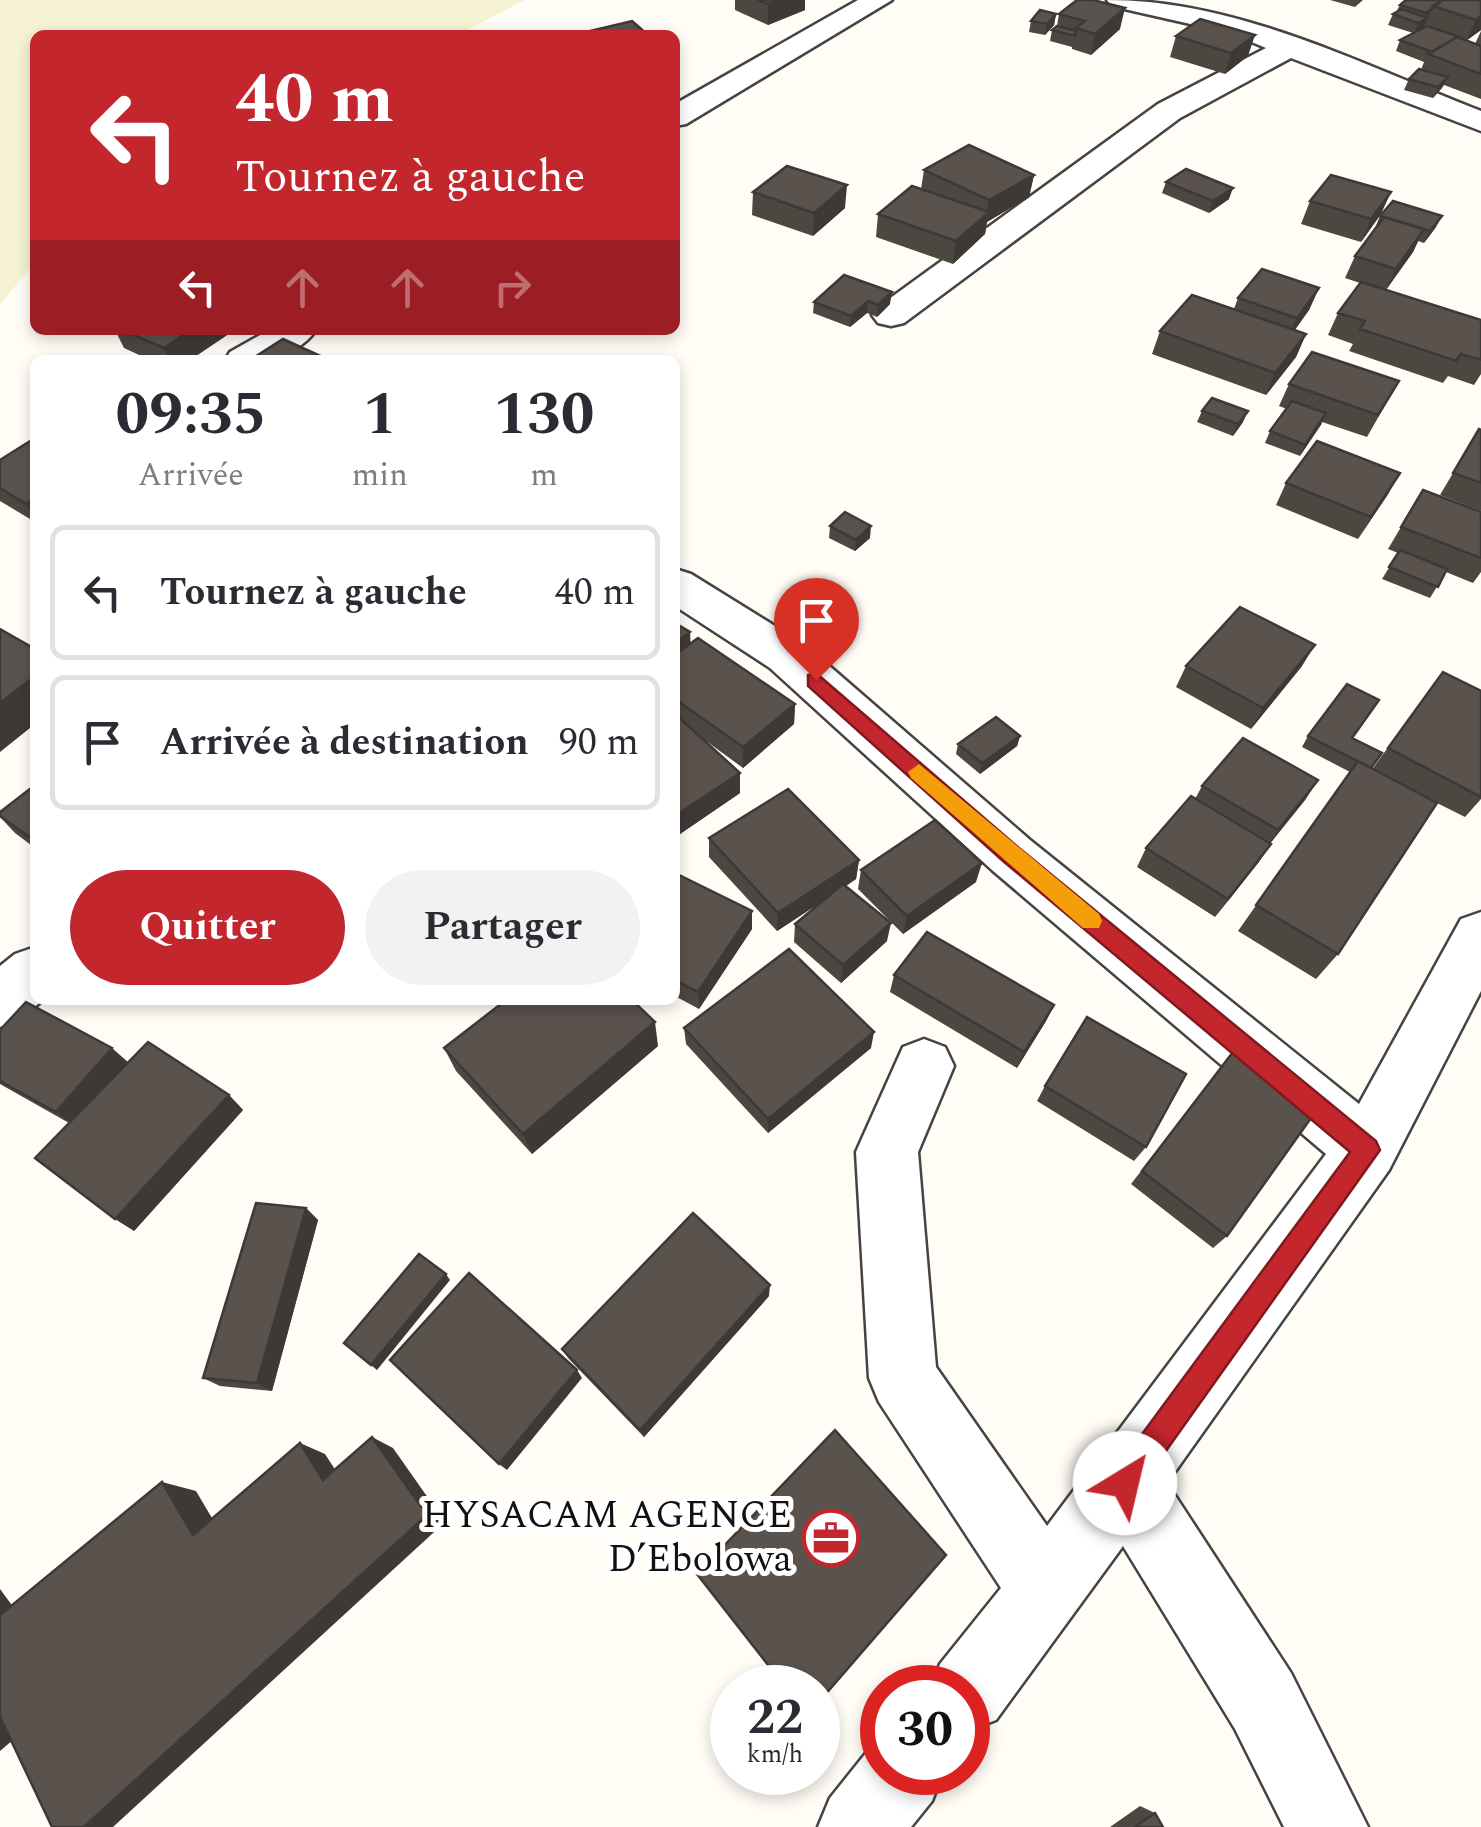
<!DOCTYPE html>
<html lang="fr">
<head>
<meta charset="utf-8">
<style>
	:root { --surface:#fff; --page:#f2f2f3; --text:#2b2b33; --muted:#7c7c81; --line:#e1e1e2; --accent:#c4262e }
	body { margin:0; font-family:Spectral,serif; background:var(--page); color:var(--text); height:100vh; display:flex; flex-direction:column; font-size:38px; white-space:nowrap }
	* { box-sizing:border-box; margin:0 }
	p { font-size:32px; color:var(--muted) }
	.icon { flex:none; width:55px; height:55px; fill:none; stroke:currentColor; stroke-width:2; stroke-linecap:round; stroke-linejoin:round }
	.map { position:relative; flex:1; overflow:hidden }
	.side { position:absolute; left:30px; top:355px; width:650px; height:650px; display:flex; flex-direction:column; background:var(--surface); border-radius:15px; box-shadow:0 5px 15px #0003 }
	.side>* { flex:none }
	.banner { position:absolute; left:30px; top:30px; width:650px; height:305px; border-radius:15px; box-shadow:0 5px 15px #0003; background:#c4262e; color:#fff; overflow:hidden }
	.speed { position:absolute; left:710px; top:1665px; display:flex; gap:20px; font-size:50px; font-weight:700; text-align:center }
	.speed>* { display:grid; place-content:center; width:130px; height:130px; border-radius:50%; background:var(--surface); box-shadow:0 5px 15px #0003; line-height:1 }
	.speed small { font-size:25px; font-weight:400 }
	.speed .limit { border:15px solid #d22; background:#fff; color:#111 }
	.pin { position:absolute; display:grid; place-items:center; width:85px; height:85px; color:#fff; margin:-102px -42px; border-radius:50% 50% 50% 0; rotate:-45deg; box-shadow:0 0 10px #0007 }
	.pin .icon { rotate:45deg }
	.me { position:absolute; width:110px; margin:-55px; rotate:36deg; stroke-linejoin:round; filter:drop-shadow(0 0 8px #0008) }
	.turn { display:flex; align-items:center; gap:35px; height:210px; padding:0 40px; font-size:45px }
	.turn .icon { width:130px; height:130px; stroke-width:2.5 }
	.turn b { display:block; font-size:70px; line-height:85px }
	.lanes { display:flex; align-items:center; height:95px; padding:0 40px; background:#0003; justify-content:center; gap:50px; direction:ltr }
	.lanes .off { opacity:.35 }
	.eta { display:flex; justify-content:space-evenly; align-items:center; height:170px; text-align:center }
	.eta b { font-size:60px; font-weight:700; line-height:70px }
	.cta { display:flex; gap:20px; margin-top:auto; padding:20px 40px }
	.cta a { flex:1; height:115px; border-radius:60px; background:var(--accent); color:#fff; font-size:40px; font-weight:700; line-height:115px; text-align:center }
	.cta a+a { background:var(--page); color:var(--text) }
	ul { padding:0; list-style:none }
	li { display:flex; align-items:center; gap:30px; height:135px; margin:0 20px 15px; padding:0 20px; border:5px solid var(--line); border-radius:15px }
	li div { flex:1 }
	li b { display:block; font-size:38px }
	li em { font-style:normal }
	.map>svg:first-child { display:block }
	.farmland { fill:#f6f3d4 }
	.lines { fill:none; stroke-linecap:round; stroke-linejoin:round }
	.street-casing { stroke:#444; stroke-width:5 }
	.street { fill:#fff; fill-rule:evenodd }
	.wall { fill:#4d4742 }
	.shaded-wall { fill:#3f3936 }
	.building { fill:#5a524d; stroke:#3f3936; stroke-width:2.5 }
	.route { fill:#c4262e; stroke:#7f191e; stroke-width:2.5 }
	.slow { fill:#f59e0b }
	.labels { text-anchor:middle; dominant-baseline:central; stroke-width:10; stroke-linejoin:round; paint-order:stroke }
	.near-poi-label { font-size:38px; fill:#111; stroke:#fff; text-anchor:end }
</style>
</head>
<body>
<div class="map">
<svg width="1481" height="1827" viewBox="0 0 1481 1827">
	<rect width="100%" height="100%" fill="#fffdf5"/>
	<path class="farmland" d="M 0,0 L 525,0 L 457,35 L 35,35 L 35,263 L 0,304 Z"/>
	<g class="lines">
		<g class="street-casing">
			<path id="street" d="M 858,0 L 892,0 L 686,124 L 675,126 L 675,104 Z
				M 1107,0 C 1238,0 1361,64 1481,111 L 1481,131 L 1291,58 L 1180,118 L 904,323 L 891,326 L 878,323 L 872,315 L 878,307 L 1158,104 L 1266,48 L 1230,33 L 1111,6 Z
				M 269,330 L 316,330 C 295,360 258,360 225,360 L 230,352 Z
				M 675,569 L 691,574 L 804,644 L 1030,840 L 1359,1104 L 1461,919 L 1481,912 L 1481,991 L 1389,1170 L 1167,1483 L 1291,1673 L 1368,1827 L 1284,1827 L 1235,1729 L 1123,1546 L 996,1720 L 968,1731 L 968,1688 L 931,1688 L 940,1664 L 1001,1588 L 879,1402 L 869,1378 L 856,1152 L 903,1047 L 924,1039 L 945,1047 L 954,1066 L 918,1152 L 936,1367 L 1047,1526 L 1326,1154 L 992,870 L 770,668 L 675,606 Z
				M 35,947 L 35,1000 L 43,1000 L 20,1019 L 0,1027 L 0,966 L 15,954 Z
				M 882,1740 L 882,1772 L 943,1772 L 932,1801 L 911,1827 L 818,1827 L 830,1798 L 874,1743 Z"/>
		</g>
		<use href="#street" class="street"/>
	</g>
	<path class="wall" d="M 735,0 L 805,0 L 805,10 L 768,25 L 735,10 Z
		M 1330,0 L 1363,0 L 1355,7 Z
		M 1481,0 L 1481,30 L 1467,40 L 1475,44 L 1481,31 L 1481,99 L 1444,85 L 1433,98 L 1404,90 L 1409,79 L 1421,70 L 1424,62 L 1396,51 L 1400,40 L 1413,33 L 1388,25 L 1393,14 L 1396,12 L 1400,5 Z
		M 1056,14 L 1054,25 L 1045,35 L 1029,32 L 1031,21 Z
		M 1059,14 L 1120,29 L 1091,55 L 1072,49 L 1072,47 L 1050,41 L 1052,30 L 1057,26 Z
		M 1176,36 L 1248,56 L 1225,74 L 1170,57 Z
		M 924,170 L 1034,175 L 1029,197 L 987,222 L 985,234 L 953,264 L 876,237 L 878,214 L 921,189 Z
		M 1166,182 L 1229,199 L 1209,213 L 1162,193 Z
		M 753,192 L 845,208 L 813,236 L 752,215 Z
		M 1310,201 L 1381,214 L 1361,242 L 1301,224 Z
		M 1380,216 L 1436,227 L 1424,243 L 1418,241 L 1413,252 L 1386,290 L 1481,320 L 1481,374 L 1474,385 L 1448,376 L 1443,383 L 1349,351 L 1353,344 L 1328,335 L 1338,313 L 1360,283 L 1345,278 L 1355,256 L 1375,228 Z
		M 844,275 L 890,304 L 877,317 L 867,313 L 850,327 L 813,313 L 814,302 Z
		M 1319,288 L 1309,310 L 1295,330 L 1306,334 L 1296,357 L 1266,395 L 1152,354 L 1160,331 L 1234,309 L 1238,298 Z
		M 115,330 L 228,330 L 230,333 L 190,360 L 150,360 L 124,348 Z
		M 1399,381 L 1367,437 L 1322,422 L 1300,456 L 1265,443 L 1270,431 L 1287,409 L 1279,406 L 1289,384 Z
		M 1202,411 L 1243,422 L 1233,436 L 1197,422 Z
		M 1479,429 L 1481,430 L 1481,511 L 1440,495 Z
		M 35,438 L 35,522 L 0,501 L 0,460 Z
		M 1400,473 L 1358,539 L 1276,505 L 1286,483 Z
		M 1481,512 L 1481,572 L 1473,583 L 1446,572 L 1430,598 L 1382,579 L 1398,553 L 1388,549 L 1401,527 Z
		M 830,526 L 870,538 L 855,551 L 829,538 Z
		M 675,623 L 690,632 L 690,644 L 795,704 L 794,724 L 743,768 L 702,738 L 740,793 L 680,834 L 675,829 Z
		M 1186,666 L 1302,666 L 1251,729 L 1176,687 Z
		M 1443,672 L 1481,691 L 1481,799 L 1465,817 L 1437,803 L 1338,954 L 1316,979 L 1238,931 L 1350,772 L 1302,747 L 1308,736 L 1353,738 L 1373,768 Z
		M 1020,736 L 1017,746 L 980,774 L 956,754 L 958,744 Z
		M 1318,780 L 1305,800 L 1270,843 L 1271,844 L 1258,863 L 1215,917 L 1137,867 L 1146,848 L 1195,799 L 1202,786 Z
		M 35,785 L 35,848 L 15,833 L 0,817 L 0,812 Z
		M 709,838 L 859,860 L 856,879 L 846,886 L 887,941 L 841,983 L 794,942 L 795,924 L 823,901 L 777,931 L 709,857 Z
		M 861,870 L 976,882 L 903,934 L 858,889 Z
		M 675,873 L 752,911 L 752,929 L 699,1009 L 675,996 Z
		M 894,975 L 1054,1005 L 1046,1021 L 1017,1068 L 890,992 Z
		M 684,1028 L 871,1048 L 768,1133 L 686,1044 Z
		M 0,1030 L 128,1062 L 229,1095 L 243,1110 L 134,1231 L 69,1123 L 0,1084 Z
		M 658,1046 L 532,1154 L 456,1071 L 444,1048 Z
		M 1233,1052 L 1227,1236 L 1213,1248 L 1131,1184 Z
		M 1045,1086 L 1146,1147 L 1134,1161 L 1037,1101 Z
		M 306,1208 L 318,1220 L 272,1391 L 220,1386 L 203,1378 Z
		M 769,1296 L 644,1437 L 568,1358 L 562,1349 Z
		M 1140,1806 L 1155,1813 L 1163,1827 L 1110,1827 Z"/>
	<path class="shaded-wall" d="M 779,0 L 805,0 L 805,10 L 768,25 L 768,4 Z
		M 1125,8 L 1120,29 L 1091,55 L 1095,34 Z
		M 1432,9 L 1423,28 L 1414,34 L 1418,23 L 1423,20 L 1426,13 Z
		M 1056,14 L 1054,25 L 1045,35 L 1047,24 Z
		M 1481,16 L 1481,30 L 1466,41 L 1476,20 Z
		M 1255,35 L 1248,56 L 1225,74 L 1231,53 Z
		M 1448,77 L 1442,88 L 1433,98 L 1438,87 Z
		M 1034,175 L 1029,197 L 987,222 L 985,234 L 953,264 L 956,241 L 987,213 L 989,200 Z
		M 847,185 L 845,208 L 813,236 L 814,213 Z
		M 1233,188 L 1229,199 L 1209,213 L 1213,201 Z
		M 1391,192 L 1381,214 L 1361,242 L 1371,219 Z
		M 1442,216 L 1436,227 L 1424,243 L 1430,231 Z
		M 1424,229 L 1413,252 L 1385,291 L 1396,269 Z
		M 1319,288 L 1309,310 L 1287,340 L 1297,318 Z
		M 892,292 L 890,304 L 877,317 L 878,305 Z
		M 868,301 L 867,313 L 850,327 L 851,316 Z
		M 191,330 L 228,330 L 230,333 L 190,360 L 170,360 L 164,348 Z
		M 1306,334 L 1296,357 L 1266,395 L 1275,373 Z
		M 1248,411 L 1243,422 L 1233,436 L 1238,424 Z
		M 1326,413 L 1321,425 L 1300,456 L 1305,445 Z
		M 1400,473 L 1387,496 L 1358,539 L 1371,517 Z
		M 35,498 L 35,517 L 26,504 Z
		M 871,526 L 870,538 L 855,551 L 856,540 Z
		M 690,632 L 691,653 L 675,666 L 675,644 Z
		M 1315,645 L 1302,666 L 1251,729 L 1263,708 Z
		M 35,676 L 35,724 L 0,752 L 0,703 Z
		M 795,704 L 794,724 L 743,768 L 743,747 Z
		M 1020,736 L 1017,746 L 980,774 L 982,763 Z
		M 740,773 L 740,793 L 680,834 L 678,814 Z
		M 1318,780 L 1305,800 L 1265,850 L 1278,830 Z
		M 1271,844 L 1258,863 L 1215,917 L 1228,899 Z
		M 859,860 L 856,879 L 777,931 L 778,913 Z
		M 982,863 L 976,882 L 903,934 L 907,916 Z
		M 752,911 L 752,929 L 699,1009 L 698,992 Z
		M 891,923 L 887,941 L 841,983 L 843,965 Z
		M 1054,1005 L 1046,1021 L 1017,1068 L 1024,1052 Z
		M 655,1022 L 658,1046 L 532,1154 L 523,1134 Z
		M 874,1032 L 871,1048 L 768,1133 L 768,1119 Z
		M 112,1048 L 129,1063 L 75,1127 L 56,1112 Z
		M 229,1095 L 243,1110 L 134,1231 L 115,1219 Z
		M 306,1208 L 318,1220 L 272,1391 L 257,1383 Z
		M 446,1274 L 450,1280 L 377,1370 L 371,1365 Z
		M 770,1285 L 769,1296 L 644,1437 L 640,1430 Z
		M 577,1370 L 582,1378 L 507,1470 L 499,1464 Z
		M 372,1437 L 393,1448 L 445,1522 L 113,1827 L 84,1827 Z
		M 300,1443 L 325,1454 L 347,1488 L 323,1480 Z
		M 162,1482 L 196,1491 L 225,1540 L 193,1535 Z
		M 0,1589 L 22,1619 L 0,1640 Z
		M 47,1711 L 0,1751 L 0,1716 Z"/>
	<path class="building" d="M 758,0 L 779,0 L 768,4 Z
		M 1077,0 L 1093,0 L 1125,8 L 1095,34 L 1076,28 L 1085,21 L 1059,14 Z
		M 1406,0 L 1443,0 L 1426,13 L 1400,5 Z
		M 1442,0 L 1481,0 L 1481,16 L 1476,20 L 1433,6 Z
		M 1402,9 L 1427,18 L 1418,23 L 1393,14 Z
		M 1040,10 L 1056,14 L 1047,24 L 1031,21 Z
		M 1200,19 L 1255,35 L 1231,53 L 1176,36 Z
		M 632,21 L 648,35 L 589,35 L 586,32 Z
		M 1057,26 L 1076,31 L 1075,36 L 1052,30 Z
		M 1427,26 L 1460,37 L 1457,37 L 1432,52 L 1400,40 Z
		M 1457,37 L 1481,46 L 1481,74 L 1428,54 Z
		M 1419,69 L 1448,77 L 1438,87 L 1409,79 Z
		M 969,145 L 1034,175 L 989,200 L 924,170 Z
		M 787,166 L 847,185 L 814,213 L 753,192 Z
		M 1186,169 L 1233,188 L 1213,201 L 1166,182 Z
		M 1331,175 L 1391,192 L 1371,219 L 1310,201 Z
		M 912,186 L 989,212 L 956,241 L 878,214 Z
		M 1393,201 L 1442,216 L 1430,231 L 1380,216 Z
		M 1384,217 L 1424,229 L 1396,269 L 1355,256 Z
		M 1262,269 L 1319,288 L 1297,318 L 1238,298 Z
		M 844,275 L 892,292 L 878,305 L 868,301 L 851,316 L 814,302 Z
		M 1361,282 L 1481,320 L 1481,360 L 1461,354 L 1456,361 L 1360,329 L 1365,321 L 1338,313 Z
		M 1192,295 L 1306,334 L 1275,373 L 1160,331 Z
		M 122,330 L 191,330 L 164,348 Z
		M 283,339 L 329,360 L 250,360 Z
		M 1312,352 L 1399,381 L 1378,415 L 1289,384 Z
		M 1212,398 L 1248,411 L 1238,424 L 1202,411 Z
		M 1292,401 L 1326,413 L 1305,445 L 1270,431 Z
		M 1479,429 L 1481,430 L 1481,483 L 1453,473 Z
		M 35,438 L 35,498 L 26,504 L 0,488 L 0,460 Z
		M 1317,441 L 1400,473 L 1371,517 L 1286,483 Z
		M 1423,490 L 1481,512 L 1481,558 L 1401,527 Z
		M 845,512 L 871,526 L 856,540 L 830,526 Z
		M 1400,550 L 1447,569 L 1438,587 L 1389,567 Z
		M 1240,607 L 1315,645 L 1263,708 L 1186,666 Z
		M 675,623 L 690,632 L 675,644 Z
		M 0,629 L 35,649 L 35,676 L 0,703 Z
		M 698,638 L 795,704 L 743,747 L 675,699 L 675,655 Z
		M 1443,672 L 1481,691 L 1481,797 L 1388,748 Z
		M 1347,684 L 1379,700 L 1352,738 L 1382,753 L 1371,768 L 1308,736 Z
		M 675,714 L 740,773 L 678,814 L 675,811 Z
		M 996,717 L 1020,736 L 982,763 L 958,744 Z
		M 1243,738 L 1318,780 L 1278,830 L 1202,786 Z
		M 1358,761 L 1437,803 L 1338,954 L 1256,905 Z
		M 35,785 L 35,841 L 0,816 L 0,812 Z
		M 788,789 L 859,860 L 778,913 L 709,838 Z
		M 1191,796 L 1271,844 L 1228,899 L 1146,848 Z
		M 935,820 L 982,863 L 907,916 L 861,870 Z
		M 675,873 L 752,911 L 698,992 L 675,980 Z
		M 843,884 L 891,923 L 843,965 L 795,924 Z
		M 927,932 L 1054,1005 L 1024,1052 L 894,975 Z
		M 789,949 L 874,1032 L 768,1119 L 684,1028 Z
		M 506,1000 L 632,1000 L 655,1022 L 523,1134 L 444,1048 Z
		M 26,1002 L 112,1048 L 56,1112 L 0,1081 L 0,1030 Z
		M 1087,1017 L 1186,1074 L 1146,1147 L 1045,1086 Z
		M 148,1042 L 229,1095 L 115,1219 L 35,1158 Z
		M 1233,1052 L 1316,1111 L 1227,1236 L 1142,1171 Z
		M 256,1203 L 306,1208 L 257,1383 L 203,1378 Z
		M 693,1213 L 770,1285 L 640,1430 L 562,1349 Z
		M 419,1254 L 446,1274 L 371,1365 L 344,1343 Z
		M 469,1273 L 577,1370 L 499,1464 L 390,1360 Z
		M 835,1430 L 946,1555 L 818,1703 L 818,1688 L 786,1688 L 697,1574 Z
		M 372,1437 L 427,1515 L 84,1827 L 52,1827 L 0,1717 L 0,1615 L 162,1482 L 193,1535 L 300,1443 L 323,1480 Z
		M 1155,1813 L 1163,1827 L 1135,1827 Z"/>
	<path class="route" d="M 816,673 L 1019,848 L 1376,1141 L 1380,1150 L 1136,1493 L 1125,1498 L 1114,1493 L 1110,1483 L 1114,1472 L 1350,1152 L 1003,861 L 808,686 L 808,675 Z"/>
	<path class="slow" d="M 919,764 L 1099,914 L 1102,921 L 1099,928 L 1083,928 L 911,778 L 908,772 Z"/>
	<defs>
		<g id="office-ring" transform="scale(2.875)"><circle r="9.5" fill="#fff" stroke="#c4262e" stroke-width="1.5"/><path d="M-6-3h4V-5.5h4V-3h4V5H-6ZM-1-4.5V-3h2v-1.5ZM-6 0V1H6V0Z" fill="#c4262e"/></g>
	</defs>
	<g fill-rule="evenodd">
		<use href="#office-ring" x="831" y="1538"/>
	</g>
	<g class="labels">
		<g class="near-poi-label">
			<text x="792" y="1516">HYSACAM AGENCE<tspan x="792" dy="44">D’Ebolowa</tspan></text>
		</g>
	</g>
</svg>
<div class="speed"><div>22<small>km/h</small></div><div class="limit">30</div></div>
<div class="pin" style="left:816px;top:680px;background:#d93025"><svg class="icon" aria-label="arrive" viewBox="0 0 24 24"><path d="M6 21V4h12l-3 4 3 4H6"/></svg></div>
<svg class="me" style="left:1125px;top:1483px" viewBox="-20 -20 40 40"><circle r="19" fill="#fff"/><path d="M0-13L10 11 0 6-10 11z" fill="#c4262e"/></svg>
<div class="banner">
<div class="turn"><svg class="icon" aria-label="left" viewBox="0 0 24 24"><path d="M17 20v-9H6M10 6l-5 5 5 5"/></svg><div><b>40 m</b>Tournez à gauche</div></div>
<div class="lanes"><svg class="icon" aria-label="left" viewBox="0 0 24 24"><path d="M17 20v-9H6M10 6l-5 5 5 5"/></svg><svg class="icon off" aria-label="ahead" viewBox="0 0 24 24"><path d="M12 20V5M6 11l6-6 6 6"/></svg><svg class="icon off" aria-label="ahead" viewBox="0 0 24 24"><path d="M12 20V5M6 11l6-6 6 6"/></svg><svg class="icon off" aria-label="right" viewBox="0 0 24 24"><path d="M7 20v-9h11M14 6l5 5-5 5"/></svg></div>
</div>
<section class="side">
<div class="eta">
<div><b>09:35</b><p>Arrivée</p></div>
<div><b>1</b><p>min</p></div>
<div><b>130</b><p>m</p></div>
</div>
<ul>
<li><svg class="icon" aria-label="left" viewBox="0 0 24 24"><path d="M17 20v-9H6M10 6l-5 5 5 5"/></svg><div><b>Tournez à gauche</b></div><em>40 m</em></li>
<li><svg class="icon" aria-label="arrive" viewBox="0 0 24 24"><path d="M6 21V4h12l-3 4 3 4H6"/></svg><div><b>Arrivée à destination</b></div><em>90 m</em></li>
</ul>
<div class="cta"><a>Quitter</a><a>Partager</a></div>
</section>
</div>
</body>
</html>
